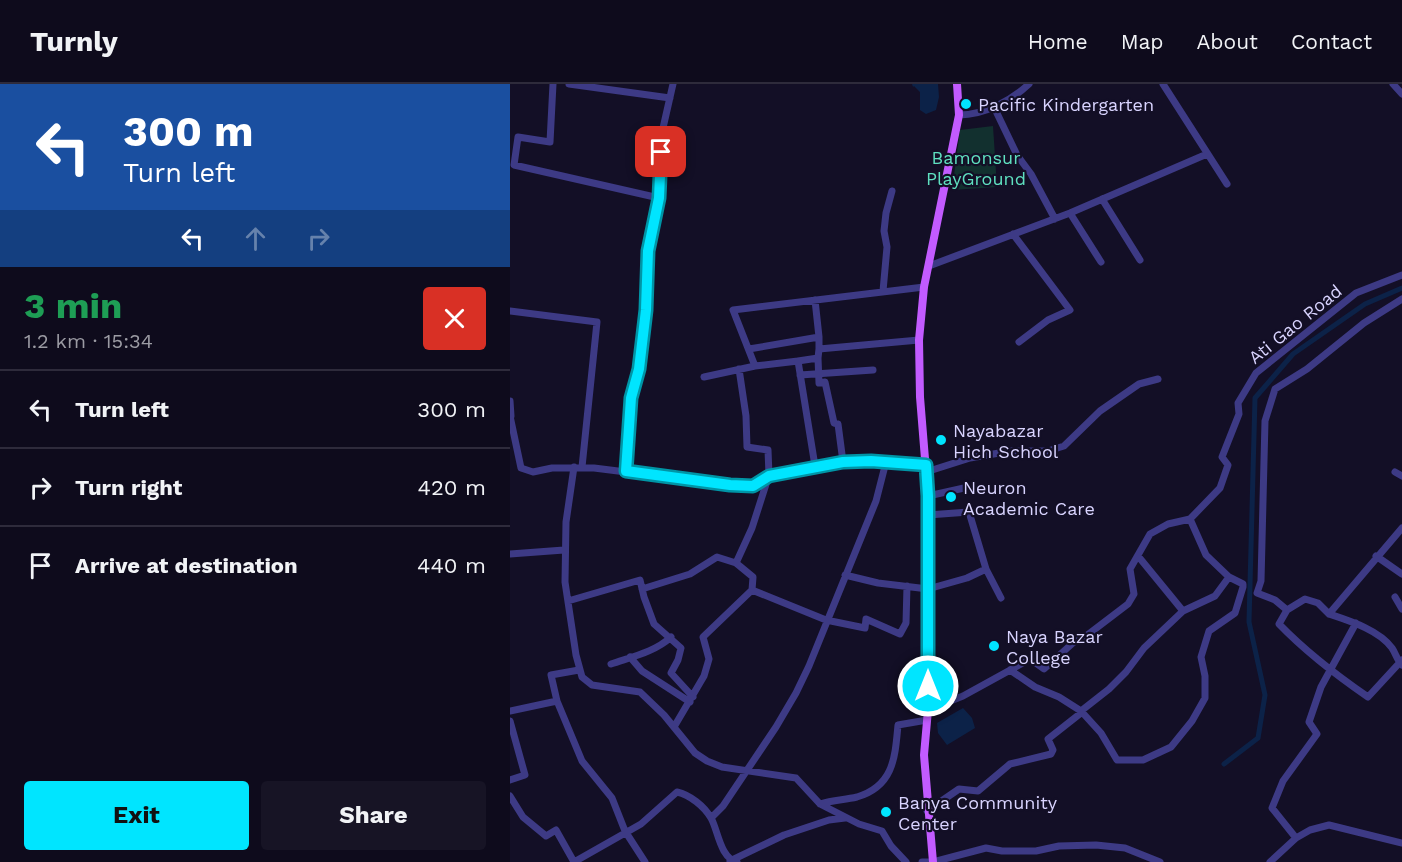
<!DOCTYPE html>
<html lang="en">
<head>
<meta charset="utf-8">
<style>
	:root { --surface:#0e0b1c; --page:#171425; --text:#f1f3f6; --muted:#9b9ba3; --line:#2e2b3b; --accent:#00e5ff }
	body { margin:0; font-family:"Work Sans",sans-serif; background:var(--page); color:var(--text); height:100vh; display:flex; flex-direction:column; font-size:22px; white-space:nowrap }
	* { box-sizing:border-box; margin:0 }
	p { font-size:20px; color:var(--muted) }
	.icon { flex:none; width:33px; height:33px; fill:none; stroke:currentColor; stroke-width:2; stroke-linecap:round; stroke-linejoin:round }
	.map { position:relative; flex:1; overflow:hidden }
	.panel { display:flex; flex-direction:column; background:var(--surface); width:510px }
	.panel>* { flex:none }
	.guide { background:#1a4fa0; color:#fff; overflow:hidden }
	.pin { position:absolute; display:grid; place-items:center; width:51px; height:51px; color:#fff; margin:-26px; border-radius:12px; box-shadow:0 3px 9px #0006 }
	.me { position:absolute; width:66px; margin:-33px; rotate:0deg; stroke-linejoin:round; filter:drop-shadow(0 0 4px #0008) }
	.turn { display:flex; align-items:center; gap:21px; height:126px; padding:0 24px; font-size:27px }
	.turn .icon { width:78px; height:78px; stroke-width:2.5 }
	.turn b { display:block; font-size:42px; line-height:51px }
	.lanes { display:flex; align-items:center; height:57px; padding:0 24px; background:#0003; justify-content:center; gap:30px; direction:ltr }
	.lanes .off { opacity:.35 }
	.round { display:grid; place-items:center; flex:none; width:63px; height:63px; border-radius:6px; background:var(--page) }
	.headline { display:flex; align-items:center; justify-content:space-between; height:102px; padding:0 24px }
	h1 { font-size:36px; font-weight:700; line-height:45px; color:#1e9e55 }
	.cta { display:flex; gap:12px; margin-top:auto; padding:12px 24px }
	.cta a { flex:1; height:69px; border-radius:6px; background:var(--accent); color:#111; font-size:24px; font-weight:700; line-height:69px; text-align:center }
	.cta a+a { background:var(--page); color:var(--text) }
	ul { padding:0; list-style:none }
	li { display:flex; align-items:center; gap:18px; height:78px; padding:0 24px; border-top:2px solid var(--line) }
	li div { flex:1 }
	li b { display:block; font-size:22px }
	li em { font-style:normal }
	header { display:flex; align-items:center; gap:36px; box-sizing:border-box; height:84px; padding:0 30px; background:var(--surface); border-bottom:2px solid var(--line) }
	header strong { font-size:28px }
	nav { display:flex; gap:33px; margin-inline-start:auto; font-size:21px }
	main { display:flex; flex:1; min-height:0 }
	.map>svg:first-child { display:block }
	.green { fill:#12302f }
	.water { fill:#0c2248 }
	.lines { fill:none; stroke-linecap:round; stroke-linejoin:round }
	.canal { stroke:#0c2248; stroke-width:5 }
	.minor { stroke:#3d3a85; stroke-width:7 }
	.major { stroke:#c25bff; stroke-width:8 }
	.route-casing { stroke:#0095a6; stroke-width:15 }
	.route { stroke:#00e5ff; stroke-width:10 }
	.poi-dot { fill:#00e5ff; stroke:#130f26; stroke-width:2 }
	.labels { text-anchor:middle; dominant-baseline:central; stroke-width:4.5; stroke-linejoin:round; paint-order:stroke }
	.poi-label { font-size:18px; fill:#d9d4ff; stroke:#130f26; text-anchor:start }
	.park-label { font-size:18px; fill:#5fe0c0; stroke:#130f26 }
	.street-label { font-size:18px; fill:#d9d4ff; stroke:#130f26 }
</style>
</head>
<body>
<header>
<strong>Turnly</strong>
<nav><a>Home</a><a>Map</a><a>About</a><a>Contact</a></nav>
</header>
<main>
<section class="panel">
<div class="guide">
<div class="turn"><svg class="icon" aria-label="left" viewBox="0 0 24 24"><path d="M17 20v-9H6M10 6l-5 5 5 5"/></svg><div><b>300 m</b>Turn left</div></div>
<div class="lanes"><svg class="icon" aria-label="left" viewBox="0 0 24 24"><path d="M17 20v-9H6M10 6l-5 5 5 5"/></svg><svg class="icon off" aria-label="ahead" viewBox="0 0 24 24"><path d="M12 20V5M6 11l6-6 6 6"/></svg><svg class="icon off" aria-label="right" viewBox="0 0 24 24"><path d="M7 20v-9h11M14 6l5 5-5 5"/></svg></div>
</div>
<div class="headline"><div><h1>3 min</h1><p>1.2 km · 15:34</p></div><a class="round" style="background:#d93025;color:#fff"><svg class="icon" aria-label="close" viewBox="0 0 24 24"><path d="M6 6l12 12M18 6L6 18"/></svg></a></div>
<ul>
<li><svg class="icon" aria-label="left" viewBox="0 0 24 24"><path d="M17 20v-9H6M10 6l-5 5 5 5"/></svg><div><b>Turn left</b></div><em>300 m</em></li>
<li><svg class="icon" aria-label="right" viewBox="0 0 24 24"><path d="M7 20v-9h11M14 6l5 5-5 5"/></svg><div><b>Turn right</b></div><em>420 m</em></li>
<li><svg class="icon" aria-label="arrive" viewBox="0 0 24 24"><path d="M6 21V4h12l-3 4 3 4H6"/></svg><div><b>Arrive at destination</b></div><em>440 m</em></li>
</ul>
<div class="cta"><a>Exit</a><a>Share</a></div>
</section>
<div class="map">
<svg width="892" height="778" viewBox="0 0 892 778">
	<rect width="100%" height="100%" fill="#130f26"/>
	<path class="green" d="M 483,42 L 487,103 L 442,106 L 450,46 Z"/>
	<path class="water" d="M 402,0 L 428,0 L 429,13 L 426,26 L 416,30 L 410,26 L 410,8 L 404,2 L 403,3 Z
		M 453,624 L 462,634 L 465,644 L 437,661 L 428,649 L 427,639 Z"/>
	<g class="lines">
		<path class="canal" d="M 714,680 L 748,654 L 755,611 L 739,538 L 745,314 L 783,270 L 855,220 L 892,204"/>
		<path class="minor" d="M 43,0 L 40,58 L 8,53 L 4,81 L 149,114
			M 59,0 L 160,14
			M 653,0 L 717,100
			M 883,0 L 892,10
			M 484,23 L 507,71 L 521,90 L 545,135
			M 449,31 C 474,31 501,17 519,0
			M 592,115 L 630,176
			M 560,129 L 591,178
			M 503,150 L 560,226 L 538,236 L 509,258
			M 419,182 L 560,129 L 697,70
			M 373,207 L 377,163 L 374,147 L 376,129 L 382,107
			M 305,216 L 309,253
			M 0,227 L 87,238 L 72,383
			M 239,265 L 309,253 L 309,265
			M 308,274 L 309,299 L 315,298 L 324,339 L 328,340 L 333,378
			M 288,277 L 308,274 L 309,265 L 409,256
			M 245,282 L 288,277 L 305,382
			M 290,291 L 363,286
			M 194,293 L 245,282 L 223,226 L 414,203
			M 0,317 L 1,332
			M 0,332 L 11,384 L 23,388 L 42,384 L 84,384 L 220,401 L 243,402 L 259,391 L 333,378 L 361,377 L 416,381
			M 64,383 L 56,438 L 55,498 L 66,571 L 72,593 L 82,601 L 130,608 L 154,631 L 185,669 L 197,677 L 212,683 L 286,694 L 310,720 L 349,740 L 372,747 L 381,762 L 396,778
			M 116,387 L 121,314 L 128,285 L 136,226 L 138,167 L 149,114 L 153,44 L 163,0
			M 416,388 L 460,374 L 501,367 L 538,367 L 554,362 L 590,327 L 629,300 L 648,295
			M 885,388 L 892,392
			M 418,412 L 454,404
			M 418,431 L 459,428 L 476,485 L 491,514
			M 892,444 L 819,530 C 840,537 869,546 882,564 C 886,570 887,576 892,581
			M 0,470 L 54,466
			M 866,472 L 892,490
			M 335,491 L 368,499 L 418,505 L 457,494 L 476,485
			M 132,505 L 180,490 L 207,473 L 226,479
			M 242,506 L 316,536 L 355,544 L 356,535 L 390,550 L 396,539 L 397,502
			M 885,513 L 892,525
			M 58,517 L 130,496 L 134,513 L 144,540 L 171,564 L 168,576 L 161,589 L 183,613
			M 777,526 L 769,540 C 796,568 826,591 858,613 L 892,576
			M 673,527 L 705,512 L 719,493
			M 819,530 L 808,519 L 795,515 L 777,526 L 765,516 L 747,509 L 751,497 L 755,337 L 765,305 L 797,285 L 854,239 L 892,215
			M 120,573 L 132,587 L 180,618
			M 101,580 C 121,573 145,568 161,553
			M 69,586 L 41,591 L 47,617 L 72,677 L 102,714 L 115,747 L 135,778
			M 500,586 L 525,603 L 549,613 L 571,627 L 591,649 L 607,676 L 633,676 L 661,663 L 682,637 L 695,614 L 695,592 L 691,573 L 699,547 L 725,529 L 733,503 L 733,500 L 719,493 L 696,471 L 680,435
			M 418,626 L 453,612 L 520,575 L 534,585 L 564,558 L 576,552 L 618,520 L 624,510 L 620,485 L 640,450 L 658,440 L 680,435 L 710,404 L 718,381 L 712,373 L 729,330 L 728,319 L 746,289 L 846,209 L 892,191
			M 0,627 L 47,617
			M 571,627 L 599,605 L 616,588 L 634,564 L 673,527 L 628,472
			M 0,637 L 15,691 L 0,696
			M 164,643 L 194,592 L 199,575 L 193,553 L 242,506 L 243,493 L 226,479 L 242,444 L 259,391 L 258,366 L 237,363 L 236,332 L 229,285
			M 0,712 L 13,733 L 36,752 L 46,746 L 64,778 L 131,740 L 167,708 C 180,711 194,722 201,734 C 208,746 210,774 227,778
			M 310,720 C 323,716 334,716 347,713 C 384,702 385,673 388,641 L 417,636
			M 417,727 L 449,705 L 468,707 L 500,680 L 541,670 L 543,666 L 538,655 L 571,629
			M 201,734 L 213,722 L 266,643 L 286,609 L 299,582 L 366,417 L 376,378
			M 786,754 L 762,724 L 773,697 L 807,650 L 799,638 L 811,603 L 846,539
			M 220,777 L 274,751 L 319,736 L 335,734
			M 412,778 L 423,778 L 476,764 L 492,767 L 526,767 L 549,762 L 586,761 L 615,764 L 650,778
			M 760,778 L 786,754 L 800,746 L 819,741 L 892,759"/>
		<path class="major" d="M 423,778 L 414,671 L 418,626 L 418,412 L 410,313 L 409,256 L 414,203 L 449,31 L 447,0"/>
	</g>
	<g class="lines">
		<g class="route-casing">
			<path id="route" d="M 151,68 L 149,114 L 138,167 L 136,226 L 129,285 L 121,314 L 116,387 L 220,401 L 243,402 L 259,392 L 333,378 L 361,377 L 416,381 L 418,412 L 418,602"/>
		</g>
		<use href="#route" class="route"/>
	</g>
	<g class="poi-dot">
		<circle cx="456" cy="20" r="6"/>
		<circle cx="431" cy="356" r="6"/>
		<circle cx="441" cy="413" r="6"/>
		<circle cx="484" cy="562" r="6"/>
		<circle cx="376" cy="728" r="6"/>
	</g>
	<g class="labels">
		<g class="poi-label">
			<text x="468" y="20">Pacific Kindergarten</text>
			<text x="443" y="346">Nayabazar<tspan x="443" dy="21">Hich School</tspan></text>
			<text x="453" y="403">Neuron<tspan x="453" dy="21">Academic Care</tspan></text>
			<text x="496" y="552">Naya Bazar<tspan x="496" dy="21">College</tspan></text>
			<text x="388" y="718">Banya Community<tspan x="388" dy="21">Center</tspan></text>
		</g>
		<g class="park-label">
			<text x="466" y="73">Bamonsur<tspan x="466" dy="21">PlayGround</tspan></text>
		</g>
		<g class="street-label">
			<text transform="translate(785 240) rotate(-39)">Ati Gao Road</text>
		</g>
	</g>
</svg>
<div class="pin" style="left:151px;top:68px;background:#d93025"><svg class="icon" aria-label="arrive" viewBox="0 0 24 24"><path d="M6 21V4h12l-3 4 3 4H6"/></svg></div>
<svg class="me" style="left:418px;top:602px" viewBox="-20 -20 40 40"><circle r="17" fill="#00e5ff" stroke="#fff" stroke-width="3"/><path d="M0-11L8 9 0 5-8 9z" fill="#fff"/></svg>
</div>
</main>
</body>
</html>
